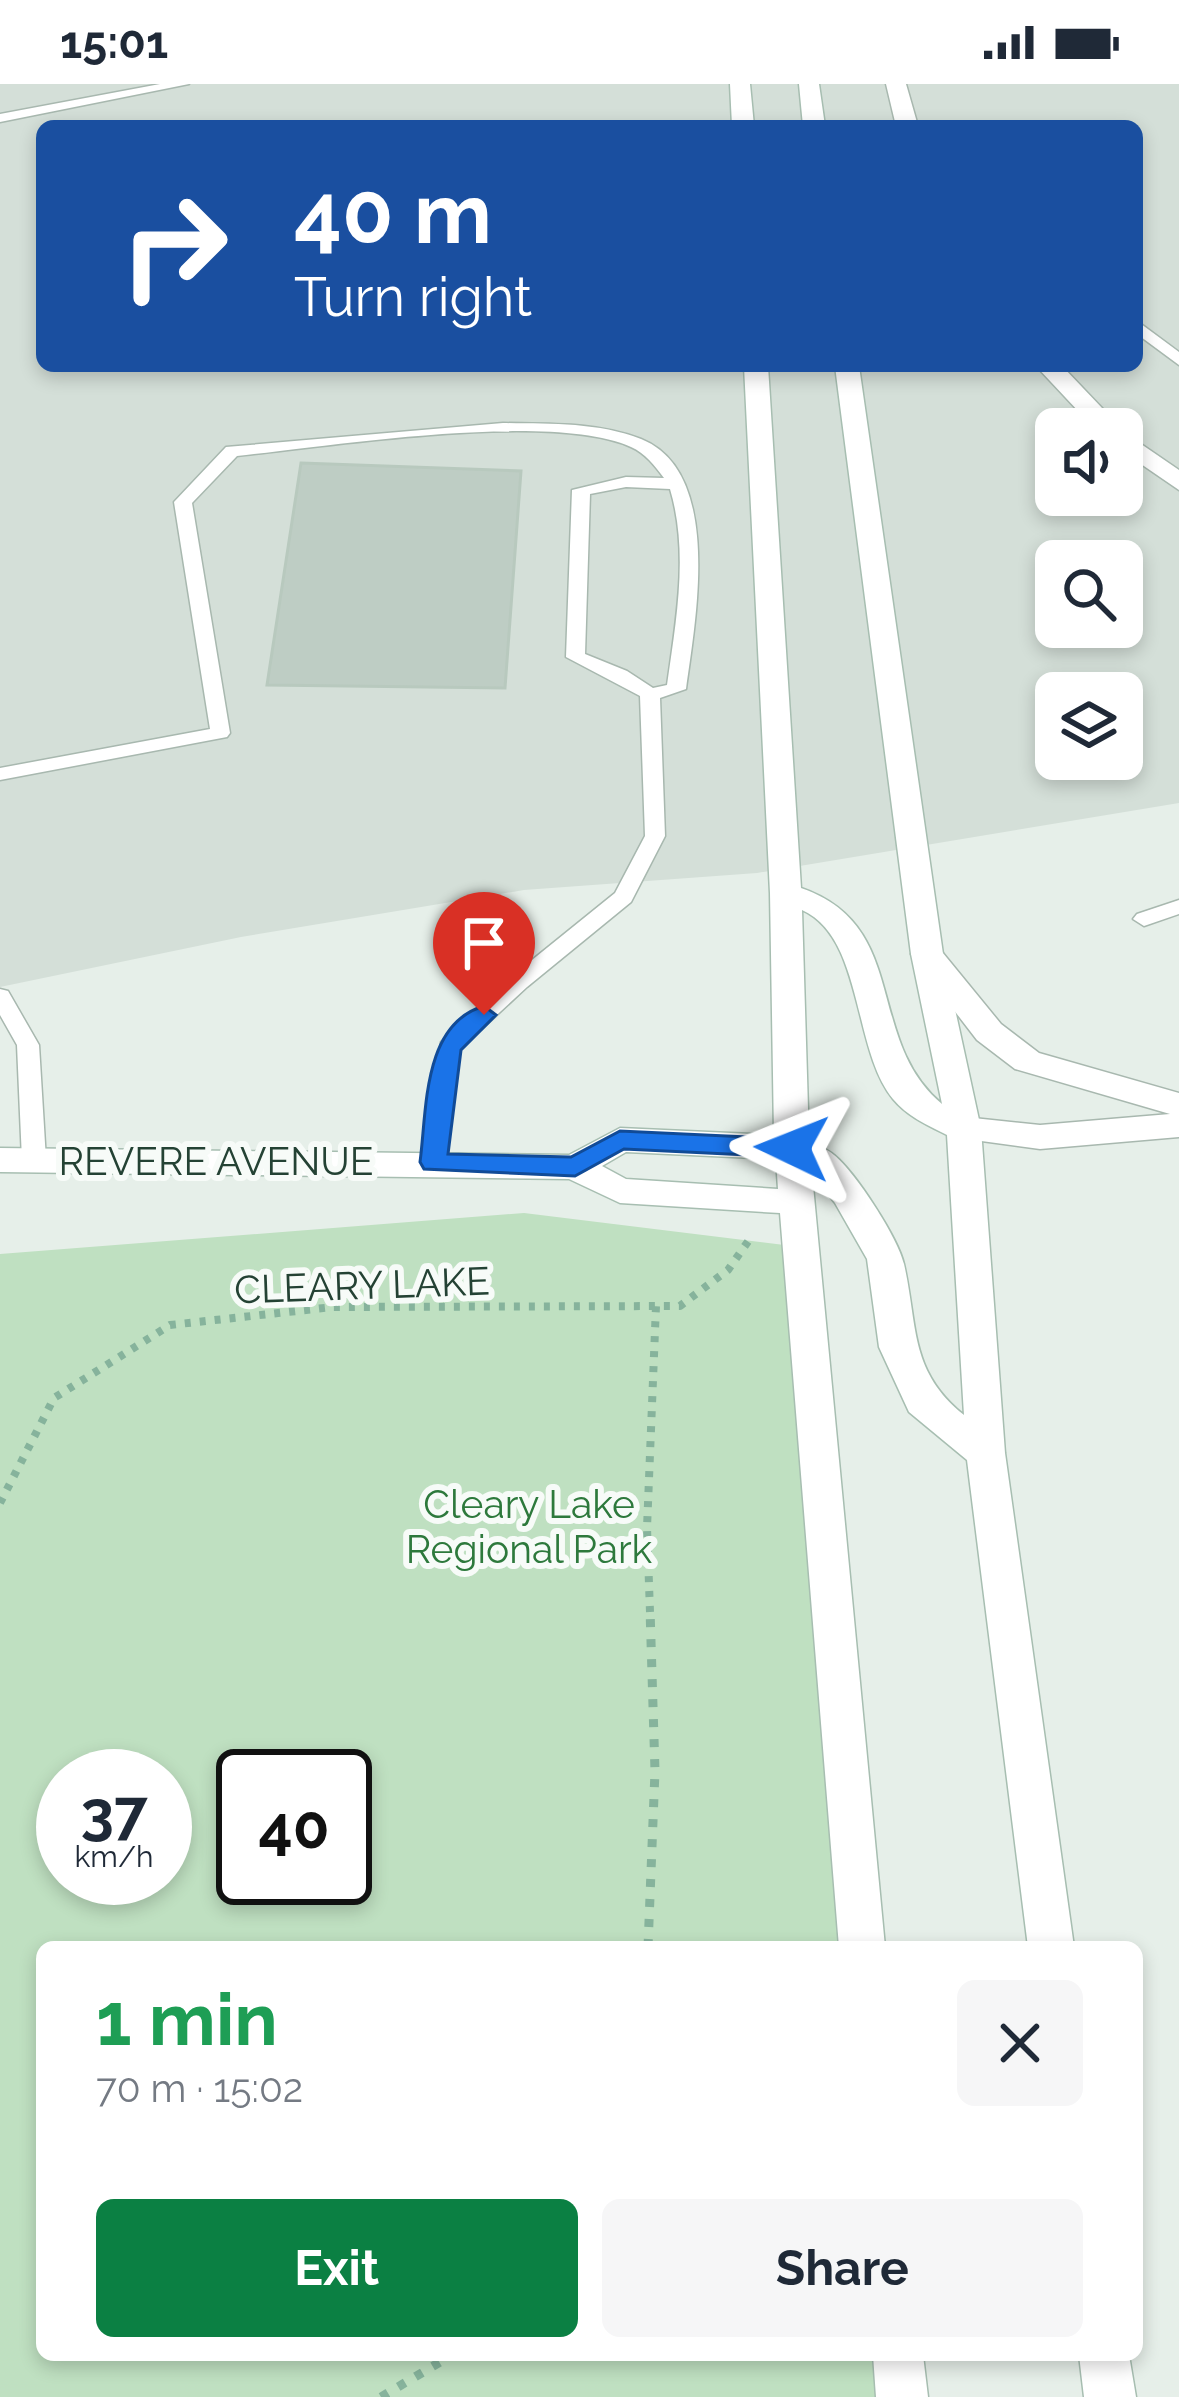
<!DOCTYPE html>
<html lang="en">
<head>
<meta charset="utf-8">
<style>
	:root { --surface:#fff; --page:#f6f6f7; --text:#1f2937; --muted:#747a83; --accent:#0b8043 }
	body { margin:0; font-family:Raleway,sans-serif; background:var(--page); color:var(--text); height:100vh; display:flex; flex-direction:column; font-size:45px; white-space:nowrap }
	* { box-sizing:border-box; margin:0 }
	p { font-size:39px; color:var(--muted) }
	.icon { flex:none; width:66px; height:66px; fill:none; stroke:currentColor; stroke-width:2; stroke-linecap:round; stroke-linejoin:round }
	.map { position:relative; flex:1; overflow:hidden }
	.panel { position:absolute; left:36px; top:1857px; width:1107px; height:420px; display:flex; flex-direction:column; background:var(--surface); border-radius:18px; box-shadow:0 6px 18px #0003 }
	.panel>* { flex:none }
	.hud { position:absolute; left:36px; top:36px; width:1107px; height:252px; border-radius:18px; box-shadow:0 6px 18px #0003; background:#1a4fa0; color:#fff; overflow:hidden }
	.fabs { position:absolute; left:1035px; top:324px; display:grid; gap:24px }
	.fabs a { display:grid; place-items:center; width:108px; height:108px; border-radius:18px; background:var(--surface); box-shadow:0 6px 18px #0003; font-size:60px }
	.speed { position:absolute; left:36px; top:1665px; display:flex; gap:24px; font-size:60px; font-weight:700; text-align:center }
	.speed>* { display:grid; place-content:center; width:156px; height:156px; border-radius:50%; background:var(--surface); box-shadow:0 6px 18px #0003; line-height:1 }
	.speed small { font-size:30px; font-weight:400 }
	.speed .limit { border:6px solid #111; border-radius:18px; background:#fff; color:#111 }
	.pin { position:absolute; display:grid; place-items:center; width:102px; height:102px; color:#fff; margin:-123px -51px; border-radius:50% 50% 50% 0; rotate:-45deg; box-shadow:0 0 12px #0007 }
	.pin .icon { rotate:45deg }
	.me { position:absolute; width:132px; margin:-66px; rotate:272deg; stroke-linejoin:round; filter:drop-shadow(0 0 9px #0008) }
	.turn { display:flex; align-items:center; gap:42px; height:252px; padding:0 60px; font-size:54px }
	.turn .icon { width:156px; height:156px; stroke-width:2.5 }
	.turn b { display:block; font-size:84px; line-height:102px }
	.round { display:grid; place-items:center; flex:none; width:126px; height:126px; border-radius:18px; background:var(--page) }
	.overview { display:flex; align-items:center; justify-content:space-between; height:204px; padding:0 60px }
	h1 { font-size:72px; font-weight:700; line-height:90px; color:#1e9e55 }
	.action { display:flex; gap:24px; margin-top:auto; padding:24px 60px }
	.action a { flex:1; height:138px; border-radius:18px; background:var(--accent); color:#fff; font-size:48px; font-weight:700; line-height:138px; text-align:center }
	.action a+a { background:var(--page); color:var(--text) }
	.status { display:flex; justify-content:space-between; align-items:center; height:84px; padding:0 60px; background:var(--surface); direction:ltr }
	.status svg { height:33px; fill:currentColor }
	.map>svg:first-child { display:block }
	.built { fill:#d4dfd8; fill-rule:evenodd }
	.green { fill:#bfe0c1; fill-rule:evenodd }
	.building { fill:#becdc4; stroke:#b8c9be; stroke-width:3 }
	.lines { fill:none; stroke-linecap:round; stroke-linejoin:round }
	.lane-casing { stroke:#a8b8af; stroke-width:3 }
	.street-casing { stroke:#a8b8af; stroke-width:3 }
	.secondary-casing { stroke:#a7beb1; stroke-width:3 }
	.path-far1 { stroke:#86b39c; stroke-width:8; stroke-dasharray:6 9; stroke-linecap:butt }
	.path { stroke:#86b39c; stroke-width:9; stroke-dasharray:8 12; stroke-linecap:butt }
	.lane { fill:#fff; fill-rule:evenodd }
	.street { fill:#fff; fill-rule:evenodd }
	.secondary { fill:#fff; fill-rule:evenodd }
	.route { fill:#1a73e8; stroke:#114b97; stroke-width:3 }
	.labels { text-anchor:middle; dominant-baseline:central; stroke-width:12; stroke-linejoin:round; paint-order:stroke }
	.street-label { font-size:39px; fill:#244234; stroke:#f7fbf8 }
	.park-label { font-size:39px; fill:#2d793c; stroke:#f7fbf8 }
</style>
</head>
<body>
<div class="status"><b>15:01</b><svg viewBox="0 0 49 12"><path d="M0 12V9h3v3zM5 12V6h3v6zM10 12V3h3v9zM15 12V0h3v12zM26 1h20v11H26zM47 4h2v5h-2z"/></svg></div>
<div class="map">
<svg width="1179" height="2313" viewBox="0 0 1179 2313">
	<rect width="100%" height="100%" fill="#e6efe9"/>
	<path class="built" d="M 0,0 L 1179,0 L 1179,719 L 757,789 L 524,806 L 241,853 L 0,903 ZM 42,42 L 1137,42 L 1137,282 L 42,282 ZM 1056,345 L 1122,345 L 1122,411 L 1056,411 ZM 1056,477 L 1122,477 L 1122,543 L 1056,543 ZM 1056,609 L 1122,609 L 1122,675 L 1056,675 Z"/>
	<path class="green" d="M 524,1129 L 817,1165 L 874,1863 L 42,1863 L 42,2271 L 908,2271 L 911,2313 L 0,2313 L 0,1170 ZM 63,1692 L 165,1692 L 165,1794 L 63,1794 ZM 243,1692 L 345,1692 L 345,1794 L 243,1794 Z"/>
	<path class="building" d="M 301,379 L 521,387 L 505,604 L 267,601 Z"/>
	<g class="lines">
		<g class="lane-casing">
			<path id="lane" d="M 160,0 L 189,0 L 0,38 L 0,30 Z
				M 1137,237 L 1179,268 L 1179,281 L 1137,250 Z
				M 503,339 C 549,340 597,338 641,355 C 724,388 695,538 686,605 L 660,614 L 665,752 L 631,818 L 527,903 L 460,965 L 445,1078 L 433,1086 L 421,1078 L 441,958 L 511,893 L 615,809 L 645,752 L 640,612 L 566,573 L 572,406 L 626,393 L 664,394 C 655,382 645,369 631,363 C 549,327 331,362 237,372 L 192,419 L 230,649 L 227,653 L 0,696 L 0,684 L 210,645 L 174,418 L 226,363 ZM 626,403 L 670,405 C 689,468 676,537 667,601 L 653,604 L 627,587 L 585,570 L 590,410 Z
				M 1179,816 L 1179,830 L 1144,842 L 1133,835 L 1137,830 Z
				M 0,905 L 8,907 L 39,961 L 46,1076 L 34,1084 L 22,1076 L 17,961 L 0,931 Z"/>
		</g>
		<g class="street-casing">
			<path id="street" d="M 886,0 L 906,0 L 918,42 L 896,42 Z
				M 1036,282 L 1062,282 L 1122,345 L 1095,345 Z
				M 1122,347 L 1179,386 L 1179,406 L 1122,367 Z
				M 927,860 L 938,863 L 1001,940 L 1039,969 L 1179,1009 L 1179,1053 L 1040,1065 L 952,1053 L 947,1045 L 952,1037 L 964,1033 L 1040,1041 L 1170,1030 L 1015,985 L 977,956 L 916,877 L 911,870 L 916,863 Z"/>
		</g>
		<g class="secondary-casing">
			<path id="secondary" d="M 730,0 L 750,0 L 754,42 L 732,42 Z
				M 799,0 L 819,0 L 825,42 L 803,42 Z
				M 744,282 L 768,282 L 801,804 C 911,842 864,955 942,1020 L 911,870 L 835,282 L 859,282 L 943,870 L 981,1045 L 1005,1369 L 1074,1863 L 1028,1863 L 967,1376 L 909,1328 L 879,1263 L 867,1175 L 835,1119 L 812,1091 L 885,1863 L 839,1863 L 780,1129 L 620,1119 L 569,1095 L 0,1088 L 0,1064 L 569,1071 L 620,1044 L 774,1051 L 770,809 ZM 802,826 C 864,854 852,965 893,1015 C 907,1032 927,1041 947,1051 L 964,1331 C 909,1287 918,1242 904,1180 C 898,1154 856,1089 834,1071 C 828,1065 817,1062 809,1058 ZM 626,1068 L 776,1075 L 778,1105 L 626,1095 L 602,1082 Z
				M 873,2271 L 923,2271 L 928,2313 L 876,2313 Z
				M 1079,2271 L 1129,2271 L 1136,2313 L 1084,2313 Z"/>
		</g>
		<path class="path-far1" d="M 0,1419 L 54,1314 L 170,1241 L 333,1223 L 680,1222 L 728,1186 L 749,1156
			M 650,1528 L 647,1444 L 656,1222"/>
		<path class="path" d="M 648,1863 L 655,1687 L 650,1525
			M 381,2313 L 452,2271"/>
		<use href="#lane" class="lane"/>
		<use href="#street" class="street"/>
		<use href="#secondary" class="secondary"/>
	</g>
	<path class="route" d="M 484,922 L 496,931 L 461,966 L 448,1070 L 571,1073 L 620,1047 L 792,1055 L 805,1064 L 792,1073 L 624,1065 L 575,1092 L 424,1085 L 420,1078 C 427,1027 422,940 484,922 Z"/>
	<g class="labels">
		<g class="street-label">
			<text x="216" y="1077">REVERE AVENUE</text>
			<text transform="translate(362 1201) rotate(-2)">CLEARY LAKE</text>
		</g>
		<g class="park-label">
			<text x="529" y="1420">Cleary Lake<tspan x="529" dy="45">Regional Park</tspan></text>
		</g>
	</g>
</svg>
<div class="fabs">
<a><svg class="icon" aria-label="sound" viewBox="0 0 24 24"><path d="M4 9h4l5-4v14l-5-4H4zM17 9q2 3 0 6"/></svg></a>
<a><svg class="icon" aria-label="search" viewBox="0 0 24 24"><circle cx="10" cy="10" r="6"/><path d="M15 15l6 6"/></svg></a>
<a><svg class="icon" aria-label="layers" viewBox="0 0 24 24"><path d="M12 4l9 5-9 5-9-5zM3 14l9 5 9-5"/></svg></a>
</div>
<div class="speed"><div>37<small>km/h</small></div><div class="limit">40</div></div>
<div class="pin" style="left:484px;top:931px;background:#d93025"><svg class="icon" aria-label="arrive" viewBox="0 0 24 24"><path d="M6 21V4h12l-3 4 3 4H6"/></svg></div>
<svg class="me" style="left:792px;top:1064px" viewBox="-20 -20 40 40"><path d="M0-17L14 15 0 8-14 15z" fill="#1a73e8" stroke="#fff" stroke-width="4"/></svg>
<div class="hud">
<div class="turn"><svg class="icon" aria-label="right" viewBox="0 0 24 24"><path d="M7 20v-9h11M14 6l5 5-5 5"/></svg><div><b>40 m</b>Turn right</div></div>
</div>
<section class="panel">
<div class="overview"><div><h1>1 min</h1><p>70 m · 15:02</p></div><a class="round"><svg class="icon" aria-label="close" viewBox="0 0 24 24"><path d="M6 6l12 12M18 6L6 18"/></svg></a></div>
<div class="action"><a>Exit</a><a>Share</a></div>
</section>
</div>
</body>
</html>
